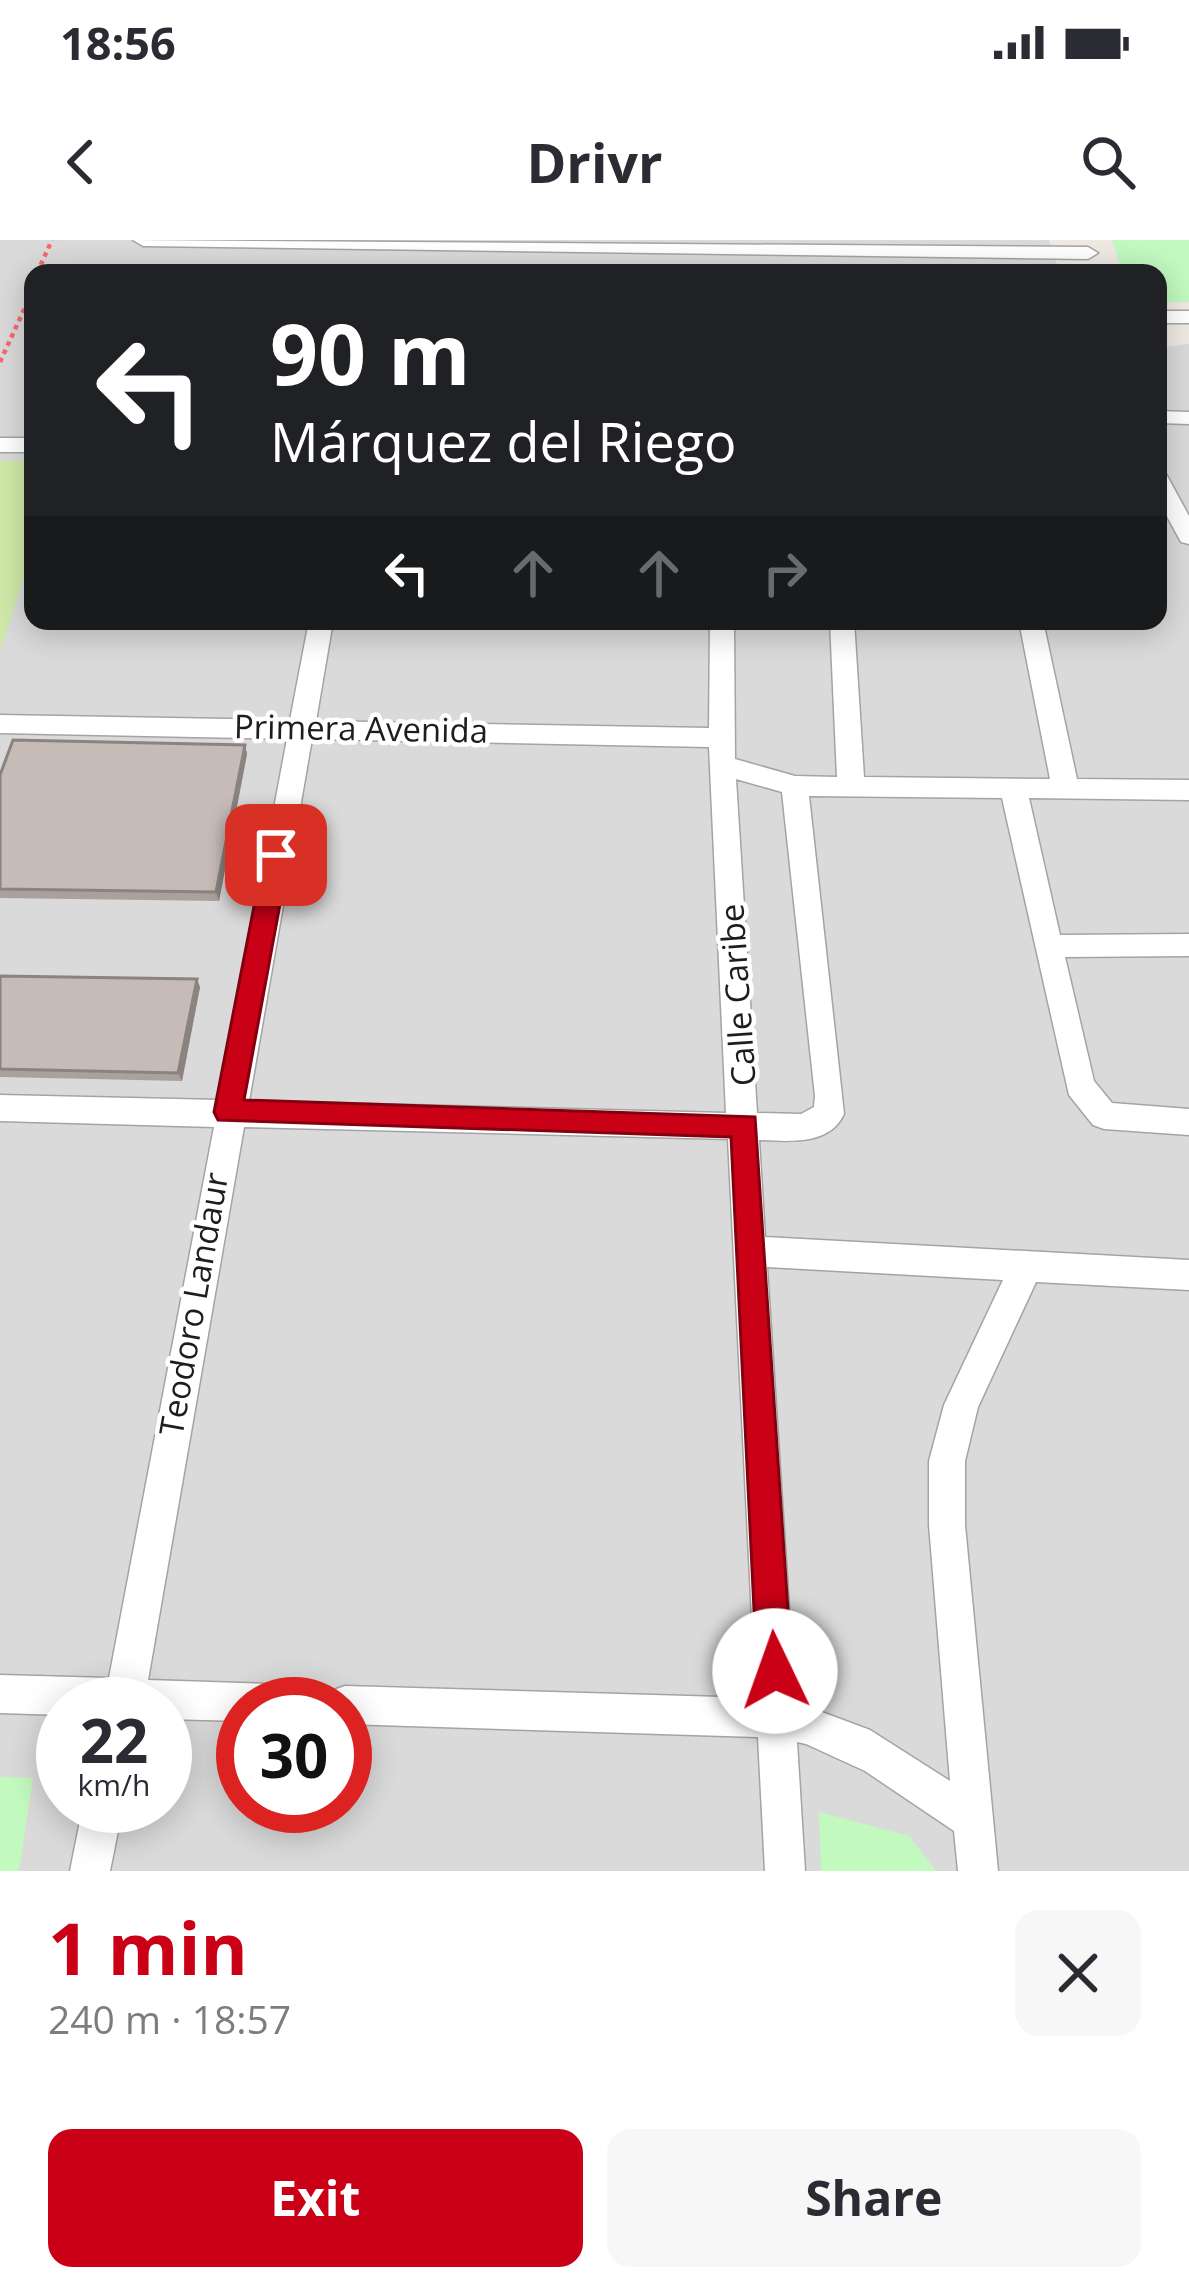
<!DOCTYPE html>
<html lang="en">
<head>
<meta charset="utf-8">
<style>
	:root { --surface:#fff; --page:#f7f7f7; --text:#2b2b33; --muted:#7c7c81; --accent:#ca0017 }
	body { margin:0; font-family:"Open Sans",sans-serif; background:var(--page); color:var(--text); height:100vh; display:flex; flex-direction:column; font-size:45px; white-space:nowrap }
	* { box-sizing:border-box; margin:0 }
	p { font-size:39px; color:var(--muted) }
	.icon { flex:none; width:66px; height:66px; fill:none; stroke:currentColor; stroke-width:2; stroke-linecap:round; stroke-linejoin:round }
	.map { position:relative; height:1631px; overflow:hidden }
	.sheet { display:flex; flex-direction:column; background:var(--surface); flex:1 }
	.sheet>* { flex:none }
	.banner { position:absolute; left:24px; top:24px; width:1143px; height:366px; border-radius:24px; box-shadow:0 6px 30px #0003; background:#202124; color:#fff; overflow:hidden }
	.speed { position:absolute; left:36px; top:1437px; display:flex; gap:24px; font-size:60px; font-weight:700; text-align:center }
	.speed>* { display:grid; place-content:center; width:156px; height:156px; border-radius:50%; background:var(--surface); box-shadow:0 6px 30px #0003; line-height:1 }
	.speed small { font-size:30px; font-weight:400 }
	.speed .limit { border:18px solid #d22; background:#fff; color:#111 }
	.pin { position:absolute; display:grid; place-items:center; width:102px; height:102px; color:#fff; margin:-51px; border-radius:24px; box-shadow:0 6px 18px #0006 }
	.me { position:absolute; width:132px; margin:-66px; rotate:357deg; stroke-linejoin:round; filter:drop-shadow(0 0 9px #0008) }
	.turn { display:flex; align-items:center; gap:42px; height:252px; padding:0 48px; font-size:54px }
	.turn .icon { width:156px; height:156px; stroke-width:2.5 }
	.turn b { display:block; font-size:84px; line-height:102px }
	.lanes { display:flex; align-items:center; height:114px; padding:0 48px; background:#0003; justify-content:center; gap:60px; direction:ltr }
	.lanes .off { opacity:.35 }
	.round { display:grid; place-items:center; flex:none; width:126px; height:126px; border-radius:24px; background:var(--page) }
	.summary { display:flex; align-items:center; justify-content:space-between; height:204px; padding:0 48px }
	h1 { font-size:72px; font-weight:700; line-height:90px; color:var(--accent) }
	.cta { display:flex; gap:24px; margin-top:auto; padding:24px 48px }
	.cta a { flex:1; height:138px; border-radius:24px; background:var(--accent); color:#fff; font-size:48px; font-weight:700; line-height:138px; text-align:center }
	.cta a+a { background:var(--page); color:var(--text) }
	.status { display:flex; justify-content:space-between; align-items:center; height:84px; padding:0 60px; background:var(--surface); direction:ltr }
	.status svg { height:33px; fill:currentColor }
	header { display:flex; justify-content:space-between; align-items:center; height:156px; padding:0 48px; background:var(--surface); font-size:54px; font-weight:700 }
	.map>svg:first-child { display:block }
	.residential { fill:#dbdada; fill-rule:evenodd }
	.grass { fill:#d0e9a8 }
	.park { fill:#c1f9bf }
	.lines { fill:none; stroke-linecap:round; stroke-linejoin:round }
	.street-casing { stroke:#a4a4a4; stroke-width:3 }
	.path { stroke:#fa686a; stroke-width:4.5; stroke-dasharray:4.5 4.5; stroke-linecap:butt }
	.street { fill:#fff; fill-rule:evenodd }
	.wall { fill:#aaa19d }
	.shaded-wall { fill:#8b837f }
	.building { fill:#c6bbb6; stroke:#8b837f; stroke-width:3 }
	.route { fill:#ca0017; stroke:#83000f; stroke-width:3 }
	.labels { text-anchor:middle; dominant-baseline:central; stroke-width:9; stroke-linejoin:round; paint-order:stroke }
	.street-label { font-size:33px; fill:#1d1d1d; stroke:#fff }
</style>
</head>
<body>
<div class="status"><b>18:56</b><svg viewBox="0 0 49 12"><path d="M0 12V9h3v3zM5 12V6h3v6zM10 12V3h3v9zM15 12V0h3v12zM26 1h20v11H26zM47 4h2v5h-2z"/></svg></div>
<header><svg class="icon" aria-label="back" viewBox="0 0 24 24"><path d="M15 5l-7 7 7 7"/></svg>Drivr<svg class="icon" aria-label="search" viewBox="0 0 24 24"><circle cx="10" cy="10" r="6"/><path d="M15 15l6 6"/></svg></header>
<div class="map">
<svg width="1189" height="1631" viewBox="0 0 1189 1631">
	<rect width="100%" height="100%" fill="#eee9e3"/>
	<path class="residential" d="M 0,0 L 1049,0 L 1060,33 L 33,33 L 33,381 L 1158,381 L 1158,108 L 1189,104 L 1189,1631 L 0,1631 ZM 63,1464 L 165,1464 L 165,1566 L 63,1566 ZM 243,1464 L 345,1464 L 345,1566 L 243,1566 Z"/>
	<path class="grass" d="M 0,221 L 33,221 L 33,308 L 0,412 Z"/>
	<path class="park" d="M 1112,0 L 1189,0 L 1189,62 L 1158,62 L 1158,33 L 1123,33 Z
		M 0,1537 L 33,1538 L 19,1631 L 0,1631 Z
		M 819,1572 L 909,1596 L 936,1631 L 821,1631 Z"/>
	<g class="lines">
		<g class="street-casing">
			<path id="street" d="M 133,0 L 1088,7 L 1098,13 L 1088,19 L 143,6 Z
				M 1158,71 L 1189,71 L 1189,83 L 1158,83 Z
				M 1158,171 L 1189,172 L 1189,184 L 1158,183 Z
				M 0,198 L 33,198 L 33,212 L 0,212 Z
				M 1158,232 L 1166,234 L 1189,276 L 1189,304 L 1181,302 L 1158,260 Z
				M 309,381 L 333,381 L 316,481 L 709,488 L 710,381 L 734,381 L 735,519 L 795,536 L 837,537 L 830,381 L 854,381 L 864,537 L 1050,539 L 1019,381 L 1043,381 L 1077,539 L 1189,540 L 1189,560 L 1029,558 L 1060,695 L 1189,694 L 1189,716 L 1065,717 L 1094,841 L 1112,863 L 1189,869 L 1189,895 L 1104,889 L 1093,885 L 1069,855 L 1002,558 L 809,556 L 844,874 C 829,906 789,901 759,900 L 765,997 L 1189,1020 L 1189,1050 L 1036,1042 L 978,1167 L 965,1221 L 965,1285 L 998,1631 L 958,1631 L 954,1591 L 865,1531 L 806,1504 L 797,1502 L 805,1631 L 765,1631 L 758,1497 L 345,1484 L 345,1464 L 326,1464 L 331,1451 L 345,1446 L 756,1458 L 728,899 L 244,887 L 148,1440 L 300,1445 L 314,1450 L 319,1464 L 243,1464 L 243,1481 L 165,1479 L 165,1464 L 63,1464 L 63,1475 L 0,1473 L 0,1435 L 109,1438 L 214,887 L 0,881 L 0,855 L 219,860 L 287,499 L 0,493 L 0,475 L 290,480 ZM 312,499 L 709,507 L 726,873 L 249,861 ZM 736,539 L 782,552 L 815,856 L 814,867 L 801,874 L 757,873 ZM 767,1027 L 1003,1040 L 944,1165 L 929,1221 L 929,1285 L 950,1541 L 870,1490 L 795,1462 Z
				M 83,1566 L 123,1566 L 110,1631 L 70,1631 Z"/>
		</g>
		<path class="path" d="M 37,33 L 52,0
			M 0,122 L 33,50"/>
		<use href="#street" class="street"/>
	</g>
	<path class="wall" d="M 245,505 L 247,514 L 219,661 L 0,658 L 0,535 Z
		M 0,736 L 200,747 L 182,841 L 0,837 Z"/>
	<path class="shaded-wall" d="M 245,505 L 247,514 L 219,661 L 216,652 Z
		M 197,739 L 200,747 L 182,841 L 178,833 Z"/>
	<path class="building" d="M 13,500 L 245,505 L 216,652 L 0,649 L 0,535 Z
		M 0,736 L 197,739 L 178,833 L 0,829 Z"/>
	<path class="route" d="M 276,605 L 289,615 L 244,860 L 755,877 L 792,1431 L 787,1443 L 775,1448 L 762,1443 L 757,1431 L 731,897 L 218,880 L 214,872 L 264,615 Z"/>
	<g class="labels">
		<g class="street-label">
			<text transform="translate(361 488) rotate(1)">Primera Avenida</text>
			<text transform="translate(737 755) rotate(-94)">Calle Caribe</text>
			<text transform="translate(193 1064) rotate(-80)">Teodoro Landaur</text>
		</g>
	</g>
</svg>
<div class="speed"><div>22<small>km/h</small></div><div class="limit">30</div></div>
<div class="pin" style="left:276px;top:615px;background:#d93025"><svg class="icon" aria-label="arrive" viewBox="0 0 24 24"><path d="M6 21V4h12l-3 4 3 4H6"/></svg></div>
<svg class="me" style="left:775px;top:1431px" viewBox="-20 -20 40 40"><circle r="19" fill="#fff"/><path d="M0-13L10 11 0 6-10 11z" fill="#ca0017"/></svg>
<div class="banner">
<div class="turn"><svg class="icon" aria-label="left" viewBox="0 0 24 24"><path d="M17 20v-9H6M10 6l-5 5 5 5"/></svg><div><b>90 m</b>Márquez del Riego</div></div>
<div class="lanes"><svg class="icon" aria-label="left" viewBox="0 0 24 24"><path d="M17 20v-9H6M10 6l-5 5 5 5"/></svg><svg class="icon off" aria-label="ahead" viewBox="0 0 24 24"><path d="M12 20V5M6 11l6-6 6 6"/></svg><svg class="icon off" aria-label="ahead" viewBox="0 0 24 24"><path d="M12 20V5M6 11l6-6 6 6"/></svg><svg class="icon off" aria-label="right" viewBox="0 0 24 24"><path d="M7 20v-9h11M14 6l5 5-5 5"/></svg></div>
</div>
</div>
<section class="sheet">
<div class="summary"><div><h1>1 min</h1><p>240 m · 18:57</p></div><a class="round"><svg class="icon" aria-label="close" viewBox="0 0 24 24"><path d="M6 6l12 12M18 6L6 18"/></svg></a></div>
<div class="cta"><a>Exit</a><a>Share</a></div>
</section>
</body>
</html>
